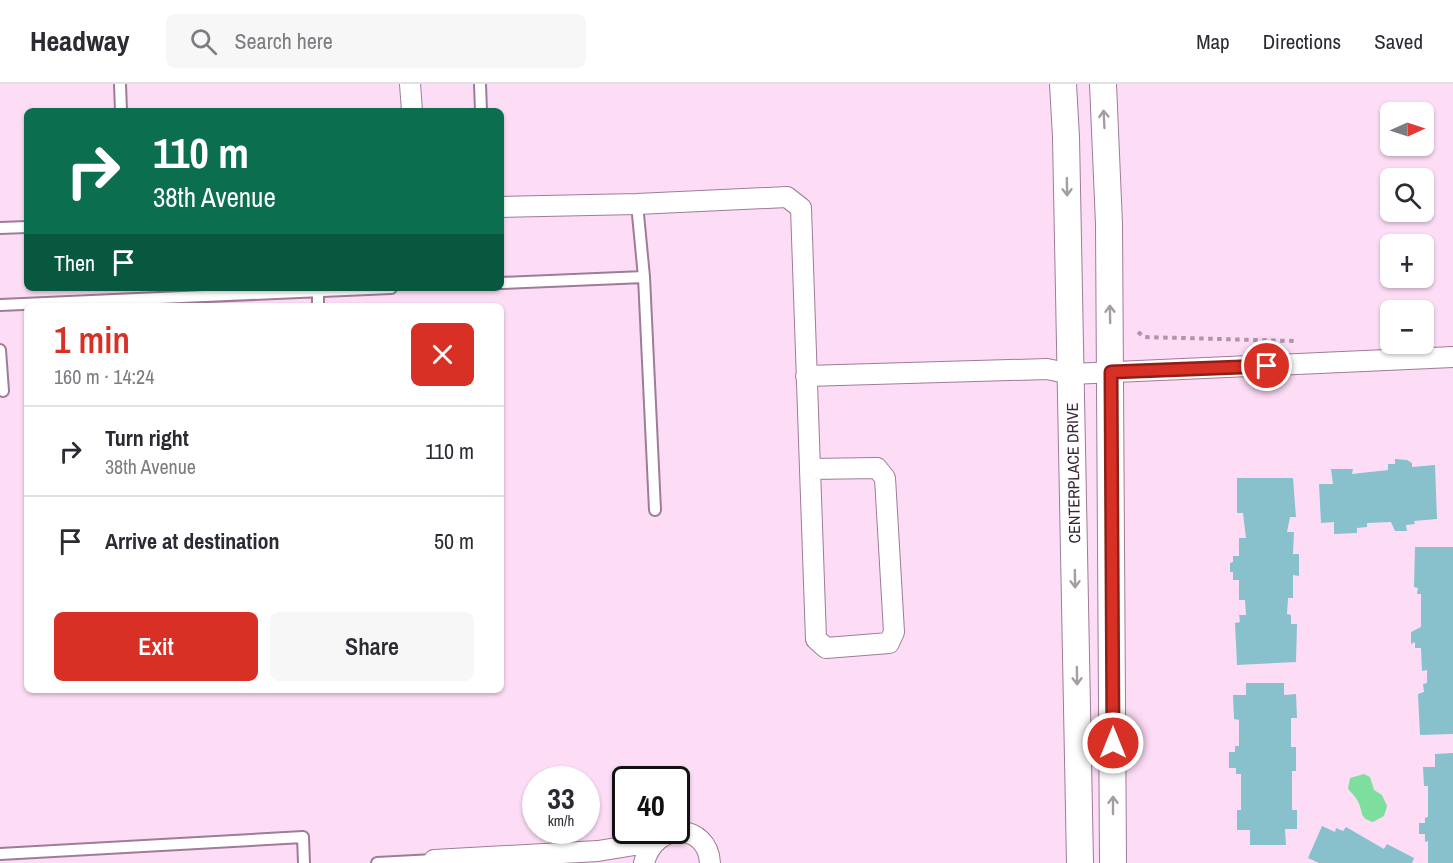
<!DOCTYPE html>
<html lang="en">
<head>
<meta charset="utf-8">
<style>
	:root { --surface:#fff; --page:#f7f7f7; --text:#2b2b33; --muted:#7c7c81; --line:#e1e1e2; --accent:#d93025 }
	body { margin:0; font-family:"Archivo Narrow",sans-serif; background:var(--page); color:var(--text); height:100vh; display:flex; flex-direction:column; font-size:22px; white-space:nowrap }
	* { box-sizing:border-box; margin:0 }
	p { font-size:20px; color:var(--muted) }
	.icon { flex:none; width:33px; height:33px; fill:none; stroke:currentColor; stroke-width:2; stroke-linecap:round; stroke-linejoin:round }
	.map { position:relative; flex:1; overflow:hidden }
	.panel { position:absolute; left:24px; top:219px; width:480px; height:390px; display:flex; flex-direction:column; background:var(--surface); border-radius:9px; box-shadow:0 2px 4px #0004 }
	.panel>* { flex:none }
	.hud { position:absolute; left:24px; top:24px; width:480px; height:183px; border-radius:9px; box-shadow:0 2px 4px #0004; background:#0b6e4f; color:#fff; overflow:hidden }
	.needle { width:39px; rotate:87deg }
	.buttons { position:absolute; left:1380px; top:18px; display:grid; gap:12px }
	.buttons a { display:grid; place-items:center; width:54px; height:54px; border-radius:9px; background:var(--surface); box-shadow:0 2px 4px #0004; font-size:30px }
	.speed { position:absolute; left:522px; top:682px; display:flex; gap:12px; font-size:30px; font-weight:700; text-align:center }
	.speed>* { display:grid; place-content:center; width:78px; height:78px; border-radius:50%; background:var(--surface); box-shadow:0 2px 4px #0004; line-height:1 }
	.speed small { font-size:15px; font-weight:400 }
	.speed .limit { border:3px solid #111; border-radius:9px; background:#fff; color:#111 }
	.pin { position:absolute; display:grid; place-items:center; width:51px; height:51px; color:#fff; margin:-26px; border:3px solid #fff; border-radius:50%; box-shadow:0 2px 6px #0007 }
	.me { position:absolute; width:66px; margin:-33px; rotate:0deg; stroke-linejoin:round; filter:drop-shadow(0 0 4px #0008) }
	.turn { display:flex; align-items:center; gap:21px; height:126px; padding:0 30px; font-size:27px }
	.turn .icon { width:78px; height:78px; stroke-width:2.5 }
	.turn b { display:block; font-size:42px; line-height:51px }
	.then { display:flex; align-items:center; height:57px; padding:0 30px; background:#0003; gap:12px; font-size:22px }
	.round { display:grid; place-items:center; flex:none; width:63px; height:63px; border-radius:9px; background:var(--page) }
	.head { display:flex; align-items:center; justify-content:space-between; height:102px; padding:0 30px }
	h1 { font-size:36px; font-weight:600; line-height:45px; color:var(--accent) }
	.button { display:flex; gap:12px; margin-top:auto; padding:12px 30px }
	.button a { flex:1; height:69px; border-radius:9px; background:var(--accent); color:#fff; font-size:24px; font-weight:600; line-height:69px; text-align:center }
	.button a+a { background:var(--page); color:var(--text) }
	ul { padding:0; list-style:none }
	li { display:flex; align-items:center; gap:18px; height:90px; padding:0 30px; border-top:2px solid var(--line) }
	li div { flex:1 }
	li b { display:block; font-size:22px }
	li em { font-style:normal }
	header { display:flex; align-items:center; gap:36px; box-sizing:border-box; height:84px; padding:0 30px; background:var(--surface); border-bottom:2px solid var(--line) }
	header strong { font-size:28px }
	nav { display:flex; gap:33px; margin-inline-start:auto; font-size:21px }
	.search { width:420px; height:54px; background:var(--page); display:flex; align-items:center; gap:15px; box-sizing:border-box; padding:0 21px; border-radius:9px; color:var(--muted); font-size:22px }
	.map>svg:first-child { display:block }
	.water { fill:#7ede9d }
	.building { fill:#88c0cc }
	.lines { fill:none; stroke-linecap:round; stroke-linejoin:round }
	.service-casing { stroke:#9f7b98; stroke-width:14 }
	.minor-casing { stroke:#9f7b98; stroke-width:22 }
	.tertiary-casing { stroke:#9f7b98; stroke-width:28 }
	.path { stroke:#ae95a8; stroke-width:4; stroke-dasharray:4.5 4.5; stroke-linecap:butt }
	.service { stroke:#fff; stroke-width:10 }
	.minor { stroke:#fff; stroke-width:20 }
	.tertiary { stroke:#fff; stroke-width:26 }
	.oneway { stroke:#a49da3 }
	.route-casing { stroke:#8d1f18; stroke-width:15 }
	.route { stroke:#d93025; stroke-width:10 }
	.labels { text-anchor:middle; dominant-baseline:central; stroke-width:4.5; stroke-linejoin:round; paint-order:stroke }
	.street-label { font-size:16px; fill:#352632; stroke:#fff }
</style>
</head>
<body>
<header>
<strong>Headway</strong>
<div class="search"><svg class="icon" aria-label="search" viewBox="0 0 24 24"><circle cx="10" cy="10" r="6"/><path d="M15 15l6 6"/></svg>Search here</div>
<nav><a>Map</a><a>Directions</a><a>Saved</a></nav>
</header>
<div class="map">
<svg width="1453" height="779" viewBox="0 0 1453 779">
	<rect width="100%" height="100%" fill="#fdddf6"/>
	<path class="water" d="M 1364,690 L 1370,693 L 1374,706 L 1382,711 L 1387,722 L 1384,732 L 1373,738 C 1358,734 1364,727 1357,716 C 1354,710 1351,710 1348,704 L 1350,694 Z"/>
	<path class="building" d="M 1395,375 L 1407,376 L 1412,379 L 1412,383 L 1435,381 L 1437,435 L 1414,437 L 1415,440 L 1406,441 L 1407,447 L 1395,447 L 1391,438 L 1367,439 L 1367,443 L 1357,444 L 1357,449 L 1334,450 L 1334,438 L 1321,439 L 1319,400 L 1333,400 L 1331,385 L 1353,385 L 1352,390 L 1388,386 L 1388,380 L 1395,380 Z
		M 1237,394 L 1293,394 L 1296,433 L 1290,433 L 1287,448 L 1294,448 L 1293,470 L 1299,470 L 1299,492 L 1293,491 L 1293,514 L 1288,514 L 1287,530 L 1291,531 L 1291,540 L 1297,540 L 1296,578 L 1237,581 L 1235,539 L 1240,538 L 1239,531 L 1246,531 L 1245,516 L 1239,516 L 1239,496 L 1233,496 L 1233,488 L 1230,488 L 1230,479 L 1233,478 L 1233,472 L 1239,472 L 1239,454 L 1246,454 L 1243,429 L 1237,429 Z
		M 1415,463 L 1453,463 L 1453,650 L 1420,651 L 1418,610 L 1424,608 L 1423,600 L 1427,599 L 1427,586 L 1422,587 L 1421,564 L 1415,564 L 1415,558 L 1411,560 L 1411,548 L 1421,543 L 1421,510 L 1417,510 L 1418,504 L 1414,503 Z
		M 1246,599 L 1284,599 L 1284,611 L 1296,610 L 1297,634 L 1291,634 L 1291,663 L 1296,663 L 1296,687 L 1292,687 L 1292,726 L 1297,726 L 1297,745 L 1285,745 L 1286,761 L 1250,761 L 1250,746 L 1237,746 L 1237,726 L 1241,726 L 1241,690 L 1236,690 L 1236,684 L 1229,684 L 1229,668 L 1235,668 L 1235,662 L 1239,662 L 1239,636 L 1234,635 L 1233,611 L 1246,611 Z
		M 1453,669 L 1453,779 L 1428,779 L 1428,757 L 1425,758 L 1425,750 L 1419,750 L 1419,739 L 1425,739 L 1425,734 L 1428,733 L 1428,702 L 1424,702 L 1423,683 L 1435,683 L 1435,670 Z
		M 1322,742 L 1335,748 L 1336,744 L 1343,747 L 1346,743 L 1384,765 L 1387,760 L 1414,774 L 1412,779 L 1319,779 L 1308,774 Z"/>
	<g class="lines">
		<g class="service-casing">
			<path id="service" d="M 120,0 L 121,27
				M 480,0 L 481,27
				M 637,120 L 644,193
				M 0,144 L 27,143
				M 501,199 L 644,193 L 655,426
				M 318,207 L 318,222
				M 0,221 L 391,204
				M 0,266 L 3,307
				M 0,770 L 303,753 L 304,779
				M 377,779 L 434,776"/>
		</g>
		<g class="minor-casing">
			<path id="minor" d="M 410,0 L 412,27
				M 501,123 L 637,120 L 787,113 L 801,124 L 810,385 L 877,384 L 885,394 L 894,548 L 889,559 L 826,564 L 816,555 L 810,385
				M 806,292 L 1047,285 L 1071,290 L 1453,273
				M 434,776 L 598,767 L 653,758
				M 644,779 C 655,736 708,739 710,779"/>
		</g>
		<g class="tertiary-casing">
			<path id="tertiary" d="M 1063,0 L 1066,53 L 1080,779
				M 1103,0 L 1109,140 L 1113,779"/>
		</g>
		<path class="path" d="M 1138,248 L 1144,253 L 1294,257"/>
		<use href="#service" class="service"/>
		<use href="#minor" class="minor"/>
		<use href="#tertiary" class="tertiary"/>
	</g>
	<defs><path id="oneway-shaft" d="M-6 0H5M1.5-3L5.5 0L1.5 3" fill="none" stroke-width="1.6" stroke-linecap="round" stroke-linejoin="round" transform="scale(1.5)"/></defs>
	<g class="oneway">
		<use href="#oneway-shaft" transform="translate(1104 35) rotate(-93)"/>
		<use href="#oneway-shaft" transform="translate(1067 103) rotate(89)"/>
		<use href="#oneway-shaft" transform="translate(1110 230) rotate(-91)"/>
		<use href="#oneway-shaft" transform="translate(1075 495) rotate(89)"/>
		<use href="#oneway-shaft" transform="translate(1077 592) rotate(89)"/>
		<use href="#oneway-shaft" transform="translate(1113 721) rotate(-90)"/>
	</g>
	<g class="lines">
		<g class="route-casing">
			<path id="route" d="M 1113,659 L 1111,288 L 1267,282"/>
		</g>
		<use href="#route" class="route"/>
	</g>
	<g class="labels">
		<g class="street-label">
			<text transform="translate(1073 389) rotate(-91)">CENTERPLACE DRIVE</text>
		</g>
	</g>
</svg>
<div class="buttons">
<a><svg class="needle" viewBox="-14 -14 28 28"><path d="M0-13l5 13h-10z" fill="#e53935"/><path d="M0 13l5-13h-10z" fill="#7c7c81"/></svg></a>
<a><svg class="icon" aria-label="search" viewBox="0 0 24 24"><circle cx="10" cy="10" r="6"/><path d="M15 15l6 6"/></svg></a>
<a>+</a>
<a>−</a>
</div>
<div class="speed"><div>33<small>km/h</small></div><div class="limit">40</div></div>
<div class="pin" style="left:1267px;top:282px;background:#d93025"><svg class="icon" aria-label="arrive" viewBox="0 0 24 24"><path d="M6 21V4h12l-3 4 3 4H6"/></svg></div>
<svg class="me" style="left:1113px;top:659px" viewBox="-20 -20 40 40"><circle r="17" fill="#d93025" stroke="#fff" stroke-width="3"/><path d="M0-11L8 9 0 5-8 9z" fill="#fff"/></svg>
<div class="hud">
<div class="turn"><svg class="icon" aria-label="right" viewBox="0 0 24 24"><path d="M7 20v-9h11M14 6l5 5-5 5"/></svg><div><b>110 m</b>38th Avenue</div></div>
<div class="then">Then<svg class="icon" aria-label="arrive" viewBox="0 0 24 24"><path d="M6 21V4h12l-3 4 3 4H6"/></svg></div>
</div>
<section class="panel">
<div class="head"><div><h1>1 min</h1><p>160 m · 14:24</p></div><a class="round" style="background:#d93025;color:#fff"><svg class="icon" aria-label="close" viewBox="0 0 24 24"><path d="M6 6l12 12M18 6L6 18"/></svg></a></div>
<ul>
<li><svg class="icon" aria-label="right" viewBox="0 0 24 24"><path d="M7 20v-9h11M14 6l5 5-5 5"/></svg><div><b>Turn right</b><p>38th Avenue</p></div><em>110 m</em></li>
<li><svg class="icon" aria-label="arrive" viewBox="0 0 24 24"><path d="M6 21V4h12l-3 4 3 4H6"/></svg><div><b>Arrive at destination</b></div><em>50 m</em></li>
</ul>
<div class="button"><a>Exit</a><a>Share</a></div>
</section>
</div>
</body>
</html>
